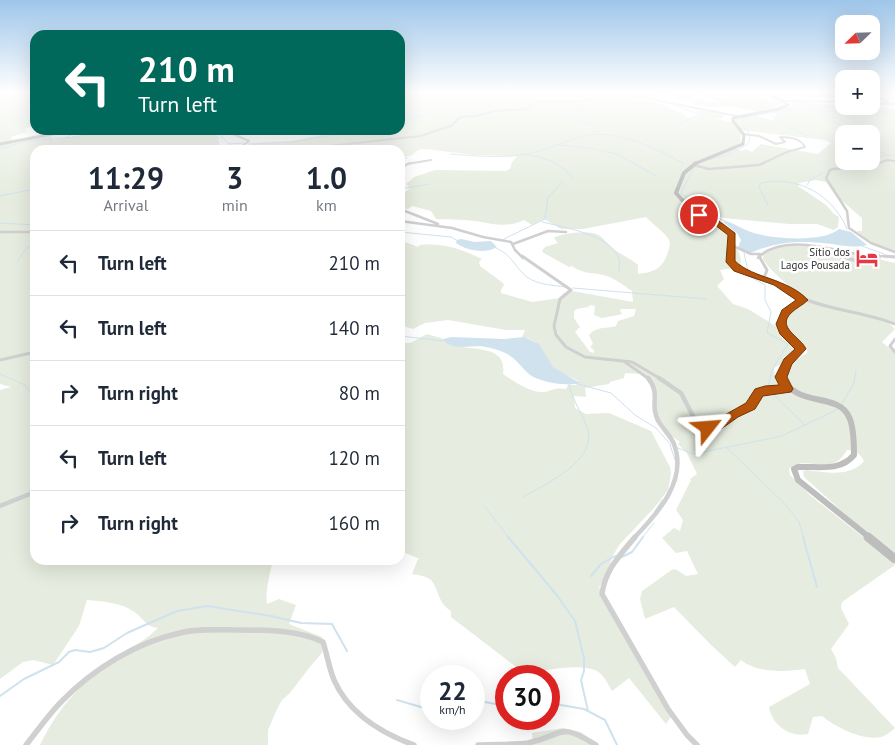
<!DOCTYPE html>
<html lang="en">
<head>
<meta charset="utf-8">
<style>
	:root { --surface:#fff; --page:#f6f6f7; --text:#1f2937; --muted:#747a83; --line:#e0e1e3 }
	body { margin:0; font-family:"PT Sans",sans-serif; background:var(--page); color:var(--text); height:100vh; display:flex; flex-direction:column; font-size:19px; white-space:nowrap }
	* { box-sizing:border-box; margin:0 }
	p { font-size:16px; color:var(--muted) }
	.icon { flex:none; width:28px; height:28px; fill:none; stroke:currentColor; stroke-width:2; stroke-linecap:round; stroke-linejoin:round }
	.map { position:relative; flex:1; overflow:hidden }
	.sheet { position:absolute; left:30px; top:145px; width:375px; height:420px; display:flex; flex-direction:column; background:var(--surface); border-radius:15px; box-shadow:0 5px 20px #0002 }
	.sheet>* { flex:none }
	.banner { position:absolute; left:30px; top:30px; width:375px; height:105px; border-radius:15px; box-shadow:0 5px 20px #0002; background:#00695c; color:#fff; overflow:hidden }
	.needle { width:32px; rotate:247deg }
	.fabs { position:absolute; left:835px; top:15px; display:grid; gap:10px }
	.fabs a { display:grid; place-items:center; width:45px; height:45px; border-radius:10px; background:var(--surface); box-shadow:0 5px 20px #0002; font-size:25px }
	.speed { position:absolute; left:420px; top:665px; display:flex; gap:10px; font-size:25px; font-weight:700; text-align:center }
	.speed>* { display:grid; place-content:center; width:65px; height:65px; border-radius:50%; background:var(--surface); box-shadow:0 5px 20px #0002; line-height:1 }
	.speed small { font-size:12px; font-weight:400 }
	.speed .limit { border:8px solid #d22; background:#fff; color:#111 }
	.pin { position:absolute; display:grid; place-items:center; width:42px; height:42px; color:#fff; margin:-21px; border:2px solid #fff; border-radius:50%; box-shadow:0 1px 5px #0007 }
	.me { position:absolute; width:55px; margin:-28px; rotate:62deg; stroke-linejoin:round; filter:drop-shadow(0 0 4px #0008) }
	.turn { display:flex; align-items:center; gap:18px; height:105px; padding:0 25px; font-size:22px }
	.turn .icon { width:65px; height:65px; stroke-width:2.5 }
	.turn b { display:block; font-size:35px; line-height:42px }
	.eta { display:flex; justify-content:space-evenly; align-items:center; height:85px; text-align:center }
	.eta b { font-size:30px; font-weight:700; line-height:35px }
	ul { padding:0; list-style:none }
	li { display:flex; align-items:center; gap:15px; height:65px; padding:0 25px; border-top:1px solid var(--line) }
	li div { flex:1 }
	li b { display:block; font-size:19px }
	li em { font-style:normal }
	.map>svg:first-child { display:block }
	.green { fill:#e6ecdf; fill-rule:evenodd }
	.water { fill:#cfe2ee }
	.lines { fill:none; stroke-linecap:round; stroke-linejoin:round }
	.stream-far1 { stroke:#cfe2ee; stroke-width:1 }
	.stream { stroke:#cfe2ee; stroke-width:2 }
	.street-far4 { stroke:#d0d0d0; stroke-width:2 }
	.street-far3 { stroke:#d0d0d0; stroke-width:2.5 }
	.street-far2 { stroke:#d0d0d0; stroke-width:3 }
	.street-far1 { stroke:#d0d0d0; stroke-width:4.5 }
	.street { stroke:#d0d0d0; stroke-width:5.5 }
	.secondary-far4 { stroke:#bdbdbd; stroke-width:3 }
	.secondary-far3 { stroke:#bdbdbd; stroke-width:4 }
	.secondary-far2 { stroke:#bdbdbd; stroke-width:5 }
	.secondary-far1 { stroke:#bdbdbd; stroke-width:6 }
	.secondary { stroke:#bdbdbd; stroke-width:9 }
	.route { fill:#b45309; stroke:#753606 }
	.labels { text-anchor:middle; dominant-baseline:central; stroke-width:5; stroke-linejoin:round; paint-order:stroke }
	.far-poi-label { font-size:11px; fill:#333; stroke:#fff; text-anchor:end }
</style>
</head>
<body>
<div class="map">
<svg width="895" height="745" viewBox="0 0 895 745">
	<rect width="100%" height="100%" fill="#fff"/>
	<path class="green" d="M 23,92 L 35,92 L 35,126 L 24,129 L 27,132 L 11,137 L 12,142 L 51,136 L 52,139 L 54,140 L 112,130 L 199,130 L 218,136 L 220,150 L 35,150 L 35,560 L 274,560 C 270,568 265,595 267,604 L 279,599 L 296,605 L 289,624 L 322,637 L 324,648 L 321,654 L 309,668 L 290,693 L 282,700 L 277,709 L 268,730 L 268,745 L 40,745 C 59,706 82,682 117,656 C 132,646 144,642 158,628 C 144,626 145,619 133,611 C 122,603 101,601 87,600 L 79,626 L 53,665 L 33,660 L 23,662 L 0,679 L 0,390 L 11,387 L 0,384 L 0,98 L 13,98 Z
		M 400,92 L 610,92 L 613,95 L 658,103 L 685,115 L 687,118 L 699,116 L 697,115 L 699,110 L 724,114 L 722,119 L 701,116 L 731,122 L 733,117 L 749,114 L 774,121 L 776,114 L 774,113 L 777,112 L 776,110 L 790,107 L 794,103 L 798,102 L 844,106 L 871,106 L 895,111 L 895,251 C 882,246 866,242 857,231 L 862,231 L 862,218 L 835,195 L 826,182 L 816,180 L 799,183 L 798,186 L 826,205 L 834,214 L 839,217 L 838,227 L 834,230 L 817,224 L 789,224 L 723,218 L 716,214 L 715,210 L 711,207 L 707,209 L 709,210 L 707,214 C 719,224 746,251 740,267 L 720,270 L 724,279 L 717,286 L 733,304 L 748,309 L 779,328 L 781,333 L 792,340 L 798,346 L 797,350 L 788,356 L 787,361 L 774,368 C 775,383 782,388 795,395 L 784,378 L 791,370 L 793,362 L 807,353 L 807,349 L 786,329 C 786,310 790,310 805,299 C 796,292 766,268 763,258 C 763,256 764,253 763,251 C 805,233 853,254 895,263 L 895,323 L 885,319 L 895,329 L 882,342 L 895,353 L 895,559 L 804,477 L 803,471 L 807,470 C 826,473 851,477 864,461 C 860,454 856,450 847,450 C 831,479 807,453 789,469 L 790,475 L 811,496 L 882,552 L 895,565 L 842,602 L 841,608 L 849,624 L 831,649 L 836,658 L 838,668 L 895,728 C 891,731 886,736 881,737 C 863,741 835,727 822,716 L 813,717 L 808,734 C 790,738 772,725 769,707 L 810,684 L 805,669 C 786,672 756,673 741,660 L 735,667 L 711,645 L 674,607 L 645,619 L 640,599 L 642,591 L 673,569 L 677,570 L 686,576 L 698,574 L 687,551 L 676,553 L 662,538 L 674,528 L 680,531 L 683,520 L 676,510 L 691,480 L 690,479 L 697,474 L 687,453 L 678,444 L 680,442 L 662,429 L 655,421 L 652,385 L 643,374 L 625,373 L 624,378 L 610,382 L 609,384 L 585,388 L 586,397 L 574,396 L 575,408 L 586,414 L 609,413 L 651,431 L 670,467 L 671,474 L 668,490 L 654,508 L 620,544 L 612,557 L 607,576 L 599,587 L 673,714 L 666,724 L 629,678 L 612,691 C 608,684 603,673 595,670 C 577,663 543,671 524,673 L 451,617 L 451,611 C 437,602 439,589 431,580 C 426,576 418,575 412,574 L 418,559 L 420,559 L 400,551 L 400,343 L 410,343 L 427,334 L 444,339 L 444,341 C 463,354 508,340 503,374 C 513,381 531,393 543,392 C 553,391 553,387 566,389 L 568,385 L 576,385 L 578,381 C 570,376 560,373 553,367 C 539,356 547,342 522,337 L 525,330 L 506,330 L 448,320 L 425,323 L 413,329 L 400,325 L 400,240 L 418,247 L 420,245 C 444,243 461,249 482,259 L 479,262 L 480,266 L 503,283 L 504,285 L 501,290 L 501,293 L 532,302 L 560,298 L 564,293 L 572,291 L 633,302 L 632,291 C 623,285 613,277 603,275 C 591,272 582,274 572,266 L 569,267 L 544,253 L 542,251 L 545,247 L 558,243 L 554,238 C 560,233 589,231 596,234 C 602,236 604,240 608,244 C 616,253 629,257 638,265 L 638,274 C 655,272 663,268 668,252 C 669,248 671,244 669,240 C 664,231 653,225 646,217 L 583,229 L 561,229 L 544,219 L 532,225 L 524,220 C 510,227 496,225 481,222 C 467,219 451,220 436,219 L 431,211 L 412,206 L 408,209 L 400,208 L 400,197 L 404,196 L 404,193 L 410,188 L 406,184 L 414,177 L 435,170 L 505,171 L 510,169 L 512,162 L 517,157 L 515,156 L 474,155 L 426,149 L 418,150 L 412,155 L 400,158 L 400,150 L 235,149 L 251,145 L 252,143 L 292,141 L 332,133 L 273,130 L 400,130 ZM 740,130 L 825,140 L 831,143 L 818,154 L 761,144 L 752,152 L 745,149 L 742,151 L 734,148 L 741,142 ZM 844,134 L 871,134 L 871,161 L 844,161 ZM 590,305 L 595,306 L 594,315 L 602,318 C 607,317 619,315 622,314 L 620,311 L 621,309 L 636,309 L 634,316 L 618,321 L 616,326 C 606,329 596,326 589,335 L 593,344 L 590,347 L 594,350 L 594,353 L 590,352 L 575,332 L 580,327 L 574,318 L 574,312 L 576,309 L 588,307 Z
		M 654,92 C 665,92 676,90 686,94 C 696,97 703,100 713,101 C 726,101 735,93 748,93 L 751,97 L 775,99 L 784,104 L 757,112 L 738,107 L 709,107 L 697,105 L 670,94 Z
		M 562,728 L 581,732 L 599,745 L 533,745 L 532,733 Z"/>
	<path class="water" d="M 726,221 C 735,224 742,229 751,232 C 770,239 824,243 839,229 L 851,232 L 867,245 C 854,248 845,246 832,244 C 804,240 776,241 751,253 L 738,248 L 741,240 L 737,233 L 723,222 Z
		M 461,239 L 475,242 L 491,241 L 497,247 C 486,254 467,251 456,243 L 457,240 Z
		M 451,337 L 504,339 L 524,337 L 539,344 L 553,367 L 580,383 C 569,387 538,382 529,374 C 519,365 515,357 503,352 C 496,349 488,347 480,346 C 468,346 453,350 444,341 L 444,339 Z"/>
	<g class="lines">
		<path class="stream-far1" d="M 619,95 L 630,96
			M 776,96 L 804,100
			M 0,97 L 35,96
			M 671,104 L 696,113
			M 809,106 L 818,110 L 822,116 L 847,128
			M 871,106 L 895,110
			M 769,114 L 786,126 L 807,136
			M 743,118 L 805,106 L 844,105
			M 746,119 L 742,121 L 749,134
			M 400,120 L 430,114 L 470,94
			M 678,126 L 696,115 L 698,110
			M 203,130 L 217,132 L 229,144 L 244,143
			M 596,133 L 599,131 L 596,127 L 574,117 L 578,112 L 576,109 L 608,96
			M 833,135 L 844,138
			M 65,138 L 79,130
			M 287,143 L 292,150
			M 249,144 L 291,142 L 362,130
			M 559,145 L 590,148 L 617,154 L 656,176
			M 0,146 L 5,147
			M 0,149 C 11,146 23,141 35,140 C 58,138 80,139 102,130
			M 871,149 L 886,154
			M 126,150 L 134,145
			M 224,150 L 229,144
			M 450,154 C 477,156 505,159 531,153 C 558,147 580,131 609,135 C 636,138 661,151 684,164
			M 523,154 C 544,157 560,162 574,179
			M 400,159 L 407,158
			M 709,160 L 732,153 L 748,144 L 750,136
			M 871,161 L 878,156 L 895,155
			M 694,167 L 681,193 L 710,214 L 727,222
			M 842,167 L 864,164 L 870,161
			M 807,185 L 810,180 L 823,173
			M 400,189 L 430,184
			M 0,196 L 35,189
			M 768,205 L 759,187 L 761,183 C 798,175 833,195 847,229
			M 542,222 C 563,227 612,235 619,259 C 620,262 619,267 619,271
			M 0,223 L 35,225
			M 400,232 L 451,237 L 458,241
			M 504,239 L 545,219 L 548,198 L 563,181
			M 862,246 L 884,254
			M 496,248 C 513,255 514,267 527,277 C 538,285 553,285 565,287
			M 744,253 L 748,271
			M 17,262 L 25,250 L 35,242
			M 754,279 L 765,285 L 765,300 L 771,312 L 767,333 L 788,344 L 772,370 L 768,387
			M 32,288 L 35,287
			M 573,288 L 706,299
			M 400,336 L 444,341
			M 0,374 L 25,385 L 35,399
			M 578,384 L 611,393 L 635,415 L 656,428 L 671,445
			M 770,391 L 805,425
			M 841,405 L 854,383 L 856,370
			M 670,445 L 675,460
			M 678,448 L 693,454 L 782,436 L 838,409
			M 727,448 L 785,504 L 799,522 L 804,538
			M 523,497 C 544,485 595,462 588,431 C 584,415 572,401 569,384
			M 485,507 L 509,538
			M 655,511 L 662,500
			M 642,538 L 654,523"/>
		<path class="stream" d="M 508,537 L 556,594 L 575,621 L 584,658 L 584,671 L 581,680 L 588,711
			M 803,537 L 817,587
			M 622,557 L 632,552 L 643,537
			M 591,576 L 601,564 L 615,556
			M 0,696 L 24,679 L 59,662 L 69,652 L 75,650 L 90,652 L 104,648 L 127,633 L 177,611 L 207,606 L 271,616 L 301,623 L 332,624 L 347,651
			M 397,700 L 431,710
			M 549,703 L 584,709 L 605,720 L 617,745
			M 474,706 L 485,702 L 506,706"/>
		<path class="street-far4" d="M 699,92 L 721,100
			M 810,96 L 844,96
			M 871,98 L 883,99 L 889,104
			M 784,101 L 844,102
			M 871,103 L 895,104
			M 224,130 L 249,141 L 237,150
			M 743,134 L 759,136 L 776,144 L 785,142 L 780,137 C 790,137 800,138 805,147 L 787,152 L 761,164
			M 244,148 L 254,147 L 277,150
			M 314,150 L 320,147 L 420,136 L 451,126 L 460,117 L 476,116 L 494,111 L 526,109 L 536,102 L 586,101 L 609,95 L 624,94 L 737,116
			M 407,164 L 431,160
			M 877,164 L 887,160 L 895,161"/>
		<path class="street-far3" d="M 880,163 L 869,167 L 833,169 L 830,170 L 826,178 L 847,211 L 849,228 L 871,243 L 895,252
			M 694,165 L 709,169 L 759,165 L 764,163
			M 400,168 L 410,163
			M 400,209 L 438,224
			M 400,221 L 452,228 L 483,237 L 511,242 L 515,250 L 523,258
			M 0,232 L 35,232
			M 513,244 L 548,231 L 566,232
			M 731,245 L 751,254 L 760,254
			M 819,251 L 844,258
			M 879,255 L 879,258
			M 758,258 C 781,234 824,248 852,253 C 866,255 881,256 895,257"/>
		<path class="street-far2" d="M 522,256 L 571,290 L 560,299 L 554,326 L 556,335 L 566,347 L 585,357 L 632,362 L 661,379
			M 759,256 L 767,270 L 764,278
			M 839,256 L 861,262 L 879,258 L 879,256
			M 884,256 L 895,257
			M 802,298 C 832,311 865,312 895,324
			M 895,339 L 890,346 L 895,352
			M 0,360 L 35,352
			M 625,362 L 649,379"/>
		<path class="street-far1" d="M 659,378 L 681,393 L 695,420 L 704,427 L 712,428 L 751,406 L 759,393 L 765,390 L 787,389
			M 0,506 L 35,492
			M 634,538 C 657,514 688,481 674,444 C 670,434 661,428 657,418 C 650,403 661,394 648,378"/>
		<path class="street" d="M 635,537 C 620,555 605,570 602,594 L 668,709 L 687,735 L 697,745
			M 26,745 C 38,730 49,714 62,701 C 93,669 137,642 180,633 C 200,628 221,630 241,630 C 268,630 298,630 323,642 C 327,654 329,668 334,680 C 349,714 381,733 414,745
			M 478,745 C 494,744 513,745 528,743 C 565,735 557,721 596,745"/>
		<path class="secondary-far4" d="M 0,144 L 73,130
			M 694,164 L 743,144 L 744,135 L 733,121 L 733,118 L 778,109 L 788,105 L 784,101 L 761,92"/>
		<path class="secondary-far3" d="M 696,163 L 684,173 L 676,193 L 691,210 L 718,224 L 732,234 L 730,258"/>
		<path class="secondary-far2" d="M 730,256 C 735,277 763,276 778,284 C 787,288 794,293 802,298 L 802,302 C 792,307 774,319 785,332 C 790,338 797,341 801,349 L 788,362 L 781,377 L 782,379"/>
		<path class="secondary-far1" d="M 782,378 C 798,408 838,392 849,417 C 854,427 854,444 854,455 C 840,472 818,466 798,467 L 794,469 L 798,480 L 870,538"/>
		<path class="secondary" d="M 868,537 L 895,559"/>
	</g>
	<linearGradient id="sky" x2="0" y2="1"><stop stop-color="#9ec6ea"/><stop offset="0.47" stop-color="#fff"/><stop offset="1" stop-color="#fff" stop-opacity="0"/></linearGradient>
	<rect width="895" height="196" fill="url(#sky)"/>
	<path class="route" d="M 696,213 C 710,212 724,225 735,233 L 735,261 C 754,279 787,278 808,300 C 803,305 796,308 791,313 C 776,328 801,337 806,349 L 792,364 L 787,377 L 793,389 L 791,392 L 763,396 L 755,409 L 738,417 L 721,429 L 708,433 L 704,431 L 702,428 L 704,424 L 712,422 L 746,403 L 755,389 L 765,386 L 779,385 L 775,377 L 784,359 L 795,349 L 780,334 L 776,324 L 782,310 L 796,300 L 774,285 L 734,271 L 726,262 L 728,235 L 715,225 L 696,217 Z"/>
	<defs>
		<g id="hotel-bare" transform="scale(1.725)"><path d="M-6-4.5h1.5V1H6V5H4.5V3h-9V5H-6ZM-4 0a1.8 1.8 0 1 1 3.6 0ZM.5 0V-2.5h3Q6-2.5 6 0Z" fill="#e63946" stroke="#fff" stroke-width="2.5" paint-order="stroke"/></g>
	</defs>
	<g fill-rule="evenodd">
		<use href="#hotel-bare" x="867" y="258"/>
	</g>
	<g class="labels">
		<g class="far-poi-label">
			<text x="850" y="252">Sítio dos<tspan x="850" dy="13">Lagos Pousada</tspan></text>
		</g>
	</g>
</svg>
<div class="fabs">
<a><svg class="needle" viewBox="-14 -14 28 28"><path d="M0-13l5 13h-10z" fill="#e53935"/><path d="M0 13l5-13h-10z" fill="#747a83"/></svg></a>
<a>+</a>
<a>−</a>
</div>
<div class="speed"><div>22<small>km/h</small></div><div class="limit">30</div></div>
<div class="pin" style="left:699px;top:215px;background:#d93025"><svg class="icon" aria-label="arrive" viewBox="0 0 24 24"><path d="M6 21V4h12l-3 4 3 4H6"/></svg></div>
<svg class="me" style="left:708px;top:428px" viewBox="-20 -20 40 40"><path d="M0-17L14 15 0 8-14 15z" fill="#b45309" stroke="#fff" stroke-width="4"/></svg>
<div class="banner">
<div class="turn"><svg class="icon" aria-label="left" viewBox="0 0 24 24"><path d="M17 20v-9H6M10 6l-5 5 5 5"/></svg><div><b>210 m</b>Turn left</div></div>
</div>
<section class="sheet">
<div class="eta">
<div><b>11:29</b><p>Arrival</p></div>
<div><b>3</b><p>min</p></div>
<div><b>1.0</b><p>km</p></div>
</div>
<ul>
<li><svg class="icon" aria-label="left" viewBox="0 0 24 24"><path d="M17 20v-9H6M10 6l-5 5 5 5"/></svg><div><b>Turn left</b></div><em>210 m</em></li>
<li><svg class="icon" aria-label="left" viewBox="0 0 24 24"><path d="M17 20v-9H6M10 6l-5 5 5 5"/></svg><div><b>Turn left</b></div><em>140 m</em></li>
<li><svg class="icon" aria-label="right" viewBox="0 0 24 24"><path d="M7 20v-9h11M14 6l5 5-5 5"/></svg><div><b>Turn right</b></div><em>80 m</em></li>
<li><svg class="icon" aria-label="left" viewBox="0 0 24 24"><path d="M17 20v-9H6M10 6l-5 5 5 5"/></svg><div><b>Turn left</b></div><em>120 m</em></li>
<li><svg class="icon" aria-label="right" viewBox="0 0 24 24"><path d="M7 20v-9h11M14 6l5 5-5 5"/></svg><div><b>Turn right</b></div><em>160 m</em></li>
</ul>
</section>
</div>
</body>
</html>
